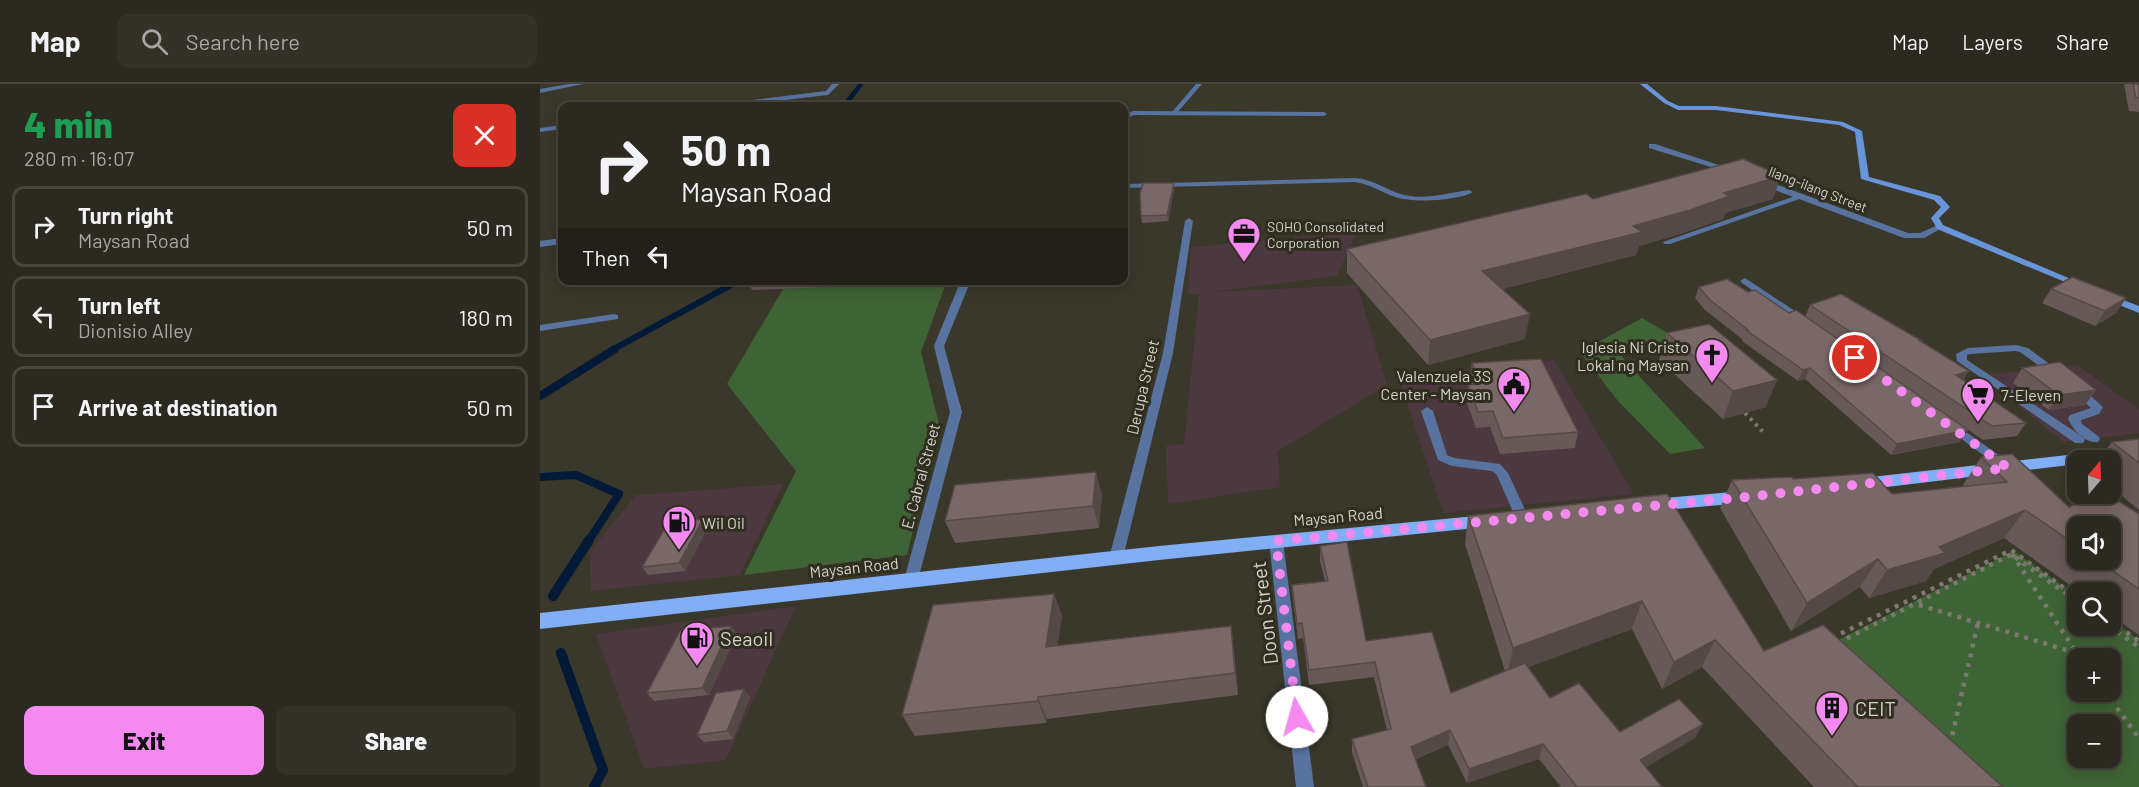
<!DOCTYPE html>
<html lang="en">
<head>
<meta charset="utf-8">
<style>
	:root { --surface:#2c2920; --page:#343129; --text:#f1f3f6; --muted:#a6a6a5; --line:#48453e; --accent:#f489f0 }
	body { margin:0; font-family:Barlow,sans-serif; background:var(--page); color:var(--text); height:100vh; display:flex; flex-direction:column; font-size:22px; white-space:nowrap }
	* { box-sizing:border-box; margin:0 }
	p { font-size:20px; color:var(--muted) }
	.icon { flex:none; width:33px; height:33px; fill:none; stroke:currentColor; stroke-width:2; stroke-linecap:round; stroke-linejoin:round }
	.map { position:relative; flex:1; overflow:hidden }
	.panel { display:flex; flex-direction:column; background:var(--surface); width:540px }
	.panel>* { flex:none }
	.banner { position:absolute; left:18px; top:18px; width:570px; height:183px; border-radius:12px; box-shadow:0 3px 15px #0003,0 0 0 2px var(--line); background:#2c2920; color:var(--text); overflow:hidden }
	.needle { width:39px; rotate:19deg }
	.tools { position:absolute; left:1527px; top:366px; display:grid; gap:12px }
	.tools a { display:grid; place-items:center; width:54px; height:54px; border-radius:12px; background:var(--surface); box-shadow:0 3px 15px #0003,0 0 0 2px var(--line); font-size:30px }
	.pin { position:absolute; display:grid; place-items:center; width:51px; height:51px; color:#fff; margin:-26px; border:3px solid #fff; border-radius:50%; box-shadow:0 2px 6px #0007 }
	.me { position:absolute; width:66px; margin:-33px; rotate:353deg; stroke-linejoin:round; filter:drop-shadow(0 0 4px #0008) }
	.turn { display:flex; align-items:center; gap:21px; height:126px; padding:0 24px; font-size:27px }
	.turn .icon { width:78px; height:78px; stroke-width:2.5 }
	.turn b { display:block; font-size:42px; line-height:51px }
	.then { display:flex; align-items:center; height:57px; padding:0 24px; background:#0003; gap:12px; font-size:22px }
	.round { display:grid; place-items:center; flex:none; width:63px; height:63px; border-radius:12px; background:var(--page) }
	.summary { display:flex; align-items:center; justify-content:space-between; height:102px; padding:0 24px }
	h1 { font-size:36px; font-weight:800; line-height:45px; color:#1e9e55 }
	.action { display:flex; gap:12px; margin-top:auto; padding:12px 24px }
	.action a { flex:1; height:69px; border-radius:12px; background:var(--accent); color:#111; font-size:24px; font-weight:800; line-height:69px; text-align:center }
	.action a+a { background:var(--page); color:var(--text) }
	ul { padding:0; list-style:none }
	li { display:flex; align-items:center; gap:18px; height:81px; margin:0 12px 9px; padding:0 12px; border:3px solid var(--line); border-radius:12px }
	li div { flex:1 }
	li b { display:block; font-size:22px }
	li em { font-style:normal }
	header { display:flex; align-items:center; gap:36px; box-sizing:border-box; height:84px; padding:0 30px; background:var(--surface); border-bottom:2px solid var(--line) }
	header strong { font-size:28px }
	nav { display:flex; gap:33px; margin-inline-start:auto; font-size:21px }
	.search { width:420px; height:54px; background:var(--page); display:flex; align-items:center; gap:15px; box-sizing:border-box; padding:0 21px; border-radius:12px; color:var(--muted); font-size:22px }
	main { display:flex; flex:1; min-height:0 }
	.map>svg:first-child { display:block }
	.commercial { fill:#4c383f }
	.green { fill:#3e6335; fill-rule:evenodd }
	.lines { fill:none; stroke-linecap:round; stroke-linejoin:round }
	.stream-far3 { stroke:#021a37; stroke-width:4.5 }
	.stream-far2 { stroke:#021a37; stroke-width:6 }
	.stream-far1 { stroke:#021a37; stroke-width:8 }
	.stream { stroke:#021a37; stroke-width:10 }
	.path-far1 { stroke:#7c7a70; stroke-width:4; stroke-dasharray:3 4.5; stroke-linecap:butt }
	.path { stroke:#7c7a70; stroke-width:4.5; stroke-dasharray:4 6; stroke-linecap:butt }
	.lane { fill:#58739f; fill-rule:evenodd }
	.street { fill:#58739f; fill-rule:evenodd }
	.secondary { fill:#6894d9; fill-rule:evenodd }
	.primary { fill:#81aef4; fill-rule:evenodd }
	.wall { fill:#685959; fill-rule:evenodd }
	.shaded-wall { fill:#554948 }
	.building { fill:#796867; stroke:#554948; stroke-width:1.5 }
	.route { stroke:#f489f0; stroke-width:10; stroke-dasharray:0 18 }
	.labels { text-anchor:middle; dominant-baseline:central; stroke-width:6; stroke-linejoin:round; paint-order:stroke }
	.far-street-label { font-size:14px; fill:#d4d2ca; stroke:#302d21 }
	.far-poi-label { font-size:14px; fill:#d4d2ca; stroke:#302d21; text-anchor:start }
	.poi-label { font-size:16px; fill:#d4d2ca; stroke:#302d21; text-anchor:end }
	.street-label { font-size:16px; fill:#d4d2ca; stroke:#302d21 }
	.near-street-label { font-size:20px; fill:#d4d2ca; stroke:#302d21 }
	.near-poi-label { font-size:20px; fill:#d4d2ca; stroke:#302d21; text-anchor:start }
</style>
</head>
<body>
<header>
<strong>Map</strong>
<div class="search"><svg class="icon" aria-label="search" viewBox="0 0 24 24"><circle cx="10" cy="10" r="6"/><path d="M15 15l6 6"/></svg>Search here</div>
<nav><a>Map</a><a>Layers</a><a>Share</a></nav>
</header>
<main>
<section class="panel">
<div class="summary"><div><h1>4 min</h1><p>280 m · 16:07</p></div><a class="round" style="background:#d93025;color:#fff"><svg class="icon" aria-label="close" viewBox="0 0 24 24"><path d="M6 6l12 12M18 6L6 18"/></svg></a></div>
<ul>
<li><svg class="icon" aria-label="right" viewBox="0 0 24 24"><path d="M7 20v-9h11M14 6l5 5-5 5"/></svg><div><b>Turn right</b><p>Maysan Road</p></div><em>50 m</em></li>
<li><svg class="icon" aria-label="left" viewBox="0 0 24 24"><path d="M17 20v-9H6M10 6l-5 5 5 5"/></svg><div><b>Turn left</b><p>Dionisio Alley</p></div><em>180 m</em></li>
<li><svg class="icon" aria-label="arrive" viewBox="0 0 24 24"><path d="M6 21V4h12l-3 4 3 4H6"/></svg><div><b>Arrive at destination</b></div><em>50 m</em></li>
</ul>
<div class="action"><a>Exit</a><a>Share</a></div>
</section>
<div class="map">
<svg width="1599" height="703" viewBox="0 0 1599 703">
	<rect width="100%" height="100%" fill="#3a372b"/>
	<path class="commercial" d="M 817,148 L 797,192 L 671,208 L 817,201 L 847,301 L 738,367 L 740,403 L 628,420 L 626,362 L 644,360 L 659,210 L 648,210 L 651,163 Z
		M 1014,276 L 1094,410 L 903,429 L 859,294 Z
		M 1537,281 L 1599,325 L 1599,349 L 1523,358 L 1441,291 Z
		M 243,400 L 200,491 L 51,507 L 50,467 L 96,411 Z
		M 256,522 L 186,676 L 104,685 L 56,550 Z"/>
	<path class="green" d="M 406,199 L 381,268 L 399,340 L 367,471 L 204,491 L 256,387 L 187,300 L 243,205 Z
		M 1102,234 L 1141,257 L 1089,267 L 1082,273 L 1165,364 L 1130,370 L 1078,317 L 1040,268 Z
		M 1474,467 L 1537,512 L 1538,542 L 1570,542 L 1571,536 L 1599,556 L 1599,703 L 1423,703 L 1276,567 ZM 1538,574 L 1570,574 L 1570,608 L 1538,608 ZM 1538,640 L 1570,640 L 1570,674 L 1538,674 Z"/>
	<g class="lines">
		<path class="stream-far3" d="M 304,22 L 321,0"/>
		<path class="stream-far2" d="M 72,266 L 200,196"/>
		<path class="stream-far1" d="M 0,312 L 75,265
			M 0,393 L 36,391 L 79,410 L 48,458"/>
		<path class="stream" d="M 13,512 L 49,456
			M 21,569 L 63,686 L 54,703"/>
		<path class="path-far1" d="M 1205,329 L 1224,349"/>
		<path class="path" d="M 1472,470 L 1536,568
			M 1475,473 L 1538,518
			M 1379,521 L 1536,569 L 1540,574
			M 1570,537 L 1599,557
			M 1569,542 L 1599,563
			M 1292,554 L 1471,466 L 1538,514
			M 1298,559 L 1472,470
			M 1565,608 L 1599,654
			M 1410,661 L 1438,539"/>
		<path class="lane" d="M 29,0 L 43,0 L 0,9 L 0,5 Z
			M 292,0 L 299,0 L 288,11 L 193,22 L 177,22 L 180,20 L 286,7 Z
			M 656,0 L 662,0 L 636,30 L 632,30 L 632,28 Z
			M 22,41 L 22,45 L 0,48 L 0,44 Z
			M 815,94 C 833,95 846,106 864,111 C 885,116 908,109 929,106 L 933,108 C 918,117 872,119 855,113 C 841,108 830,100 815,98 L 584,104 L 584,100 Z
			M 1258,111 L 1265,113 L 1130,160 L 1124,160 L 1123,158 Z
			M 74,230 L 78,231 L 78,235 L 0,247 L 0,241 Z
			M 1476,261 L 1488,264 L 1523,290 L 1521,292 L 1513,292 L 1480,268 L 1476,267 L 1430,270 L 1427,271 L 1427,276 L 1543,353 L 1545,356 L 1543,359 L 1535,359 L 1417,277 L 1416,270 L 1428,264 Z
			M 1538,303 L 1542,304 L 1563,323 L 1559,330 L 1541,336 L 1542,340 L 1558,352 L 1560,355 L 1558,358 C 1545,360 1532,345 1528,334 L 1530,331 L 1551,324 L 1532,306 Z
			M 887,323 L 893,327 L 907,371 L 914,374 L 960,380 L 968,389 L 989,434 L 987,437 L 977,437 L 957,391 L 952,387 L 912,382 L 898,376 L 881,327 Z"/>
		<path class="street" d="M 594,27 L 784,28 L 787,30 L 784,32 L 594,31 L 584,36 L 585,29 Z
			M 1109,60 L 1115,60 L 1194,86 L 1187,88 L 1109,64 Z
			M 1221,97 L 1227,97 L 1368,149 L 1380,149 L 1400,140 L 1404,143 L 1384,154 L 1364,154 L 1221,101 Z
			M 649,134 L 653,137 L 633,269 L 583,474 L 581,478 L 576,479 L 571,478 L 569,474 L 623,269 L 645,137 Z
			M 22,154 L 22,160 L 0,163 L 0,157 Z
			M 1205,194 L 1267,235 L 1267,239 L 1259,239 L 1202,199 L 1200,197 Z
			M 421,196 L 431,196 L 404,262 L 422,328 L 378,496 L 376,500 L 371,502 L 366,500 L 364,496 L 410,328 L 394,262 Z
			M 1412,338 L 1470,379 L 1472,382 L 1470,385 L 1462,385 L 1408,345 L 1406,342 Z
			M 736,452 L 741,453 L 743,457 L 774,703 L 756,703 L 729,457 L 731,453 Z"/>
		<path class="secondary" d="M 1100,0 L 1107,0 L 1128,17 L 1139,22 L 1176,22 L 1303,38 L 1322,47 L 1329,93 L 1400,112 L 1410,123 L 1399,134 L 1403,141 L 1545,201 L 1540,204 L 1537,203 L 1397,145 L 1391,134 L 1401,123 L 1394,116 L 1321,95 L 1315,48 L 1299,41 L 1176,26 L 1138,26 L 1124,19 Z
			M 1570,211 L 1599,222 L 1599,229 L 1567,216 L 1567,212 Z"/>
		<path class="primary" d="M 1599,363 L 1599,373 L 1538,376 L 1538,380 L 1322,406 L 1316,404 L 1314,400 L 1316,396 L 1322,394 Z
			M 1203,407 L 1209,409 L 1211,413 L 1209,417 L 1203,419 L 1113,427 L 1107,425 L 1105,421 L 1107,417 L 1113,415 Z
			M 946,431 L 952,433 L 954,437 L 952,441 L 946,443 L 619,476 L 0,545 L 0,529 L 619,462 Z"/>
	</g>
	<path class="wall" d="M 1584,0 L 1599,0 L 1599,28 L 1589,27 Z
		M 634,99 L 634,105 L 628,137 L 602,139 L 601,132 Z
		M 1053,115 L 1233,115 L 1185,129 L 1183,135 L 1143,149 L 1099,162 L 1096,171 L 962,205 L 985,255 L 888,281 L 807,189 L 807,165 Z
		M 207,196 L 407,196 L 406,199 L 212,206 Z
		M 1159,203 L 1208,208 L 1249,229 L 1265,233 L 1270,221 L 1382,257 L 1382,258 L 1423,296 L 1486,339 L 1477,352 L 1443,356 L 1332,279 L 1420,358 L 1351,371 L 1265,295 L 1258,297 L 1202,257 L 1202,255 L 1165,226 L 1155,214 Z
		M 1511,205 L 1586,214 L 1576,229 L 1555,242 L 1502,219 Z
		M 1127,249 L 1226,323 L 1183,335 L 1119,276 Z
		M 932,279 L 1038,348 L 1035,364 L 960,370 L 950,343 L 936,344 L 926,316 L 928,301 L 933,301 L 930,294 Z
		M 1482,284 L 1556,306 L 1545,321 L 1509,326 L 1473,299 Z
		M 1599,355 L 1599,426 L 1570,402 L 1570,376 L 1558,376 L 1572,358 Z
		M 1441,373 L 1529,423 L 1599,430 L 1599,551 L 1570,531 L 1570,508 L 1540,508 L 1464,454 L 1394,485 L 1386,497 L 1329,514 L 1320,503 L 1251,547 L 1180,424 L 1192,396 L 1253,395 L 1352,410 L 1424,403 L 1423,401 ZM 1538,442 L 1570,476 L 1538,476 Z
		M 562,410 L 559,444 L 415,459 L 405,437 Z
		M 928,432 L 1224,567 L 1463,703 L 1274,703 L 1162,583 L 1122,605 L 1092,545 L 988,583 L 1010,614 L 1080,648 L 1155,654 L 1106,683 L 1122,703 L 1021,703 L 999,675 L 927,699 L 908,661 L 876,675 L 886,703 L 823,703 L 812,669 L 812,655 L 847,646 L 834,593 L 769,601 L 763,554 L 758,555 L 753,516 L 752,501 L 785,497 L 780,477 L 780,462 L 826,557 L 911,609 L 965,587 L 925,460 Z
		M 168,443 L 145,487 L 108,491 L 102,483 Z
		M 514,510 L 522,532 L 517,562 L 694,565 L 698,611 L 507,635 L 506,639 L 375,652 L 362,631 Z
		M 191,542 L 197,550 L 169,611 L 114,617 L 107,609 Z
		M 210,613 L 193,655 L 164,658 L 157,651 Z"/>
	<path class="shaded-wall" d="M 1241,92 L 1233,115 L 1185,129 L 1183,135 L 1143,149 L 1099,162 L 1096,171 L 939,211 L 942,187 L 1093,142 L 1184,109 Z
		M 634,99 L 634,105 L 628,137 L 627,131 Z
		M 1586,214 L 1576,229 L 1555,242 L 1565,227 Z
		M 990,230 L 985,255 L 888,281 L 890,256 Z
		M 1270,284 L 1265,295 L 1258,297 L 1263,286 Z
		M 1429,287 L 1421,300 L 1416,291 Z
		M 1237,296 L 1226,323 L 1183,335 L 1193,307 Z
		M 1556,306 L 1545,321 L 1509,326 L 1519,311 Z
		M 1428,346 L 1420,358 L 1351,371 L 1357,360 Z
		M 556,388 L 562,410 L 559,444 L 553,422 Z
		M 1485,426 L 1464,454 L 1394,485 L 1386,497 L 1329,514 L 1347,486 Z
		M 163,435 L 168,443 L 145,487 L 139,479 Z
		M 1338,475 L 1320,503 L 1251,547 L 1267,519 Z
		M 514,510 L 522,532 L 514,586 L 506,563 Z
		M 1102,517 L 1092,545 L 967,591 L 973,564 Z
		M 191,542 L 197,550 L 169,611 L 162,604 Z
		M 691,542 L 694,565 L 698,611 L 695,589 Z
		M 1175,556 L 1162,583 L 1122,605 L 1134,578 Z
		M 204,605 L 210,613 L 193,655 L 187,647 Z
		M 498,613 L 507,635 L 506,639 L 498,617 Z
		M 1163,640 L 1155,654 L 1094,690 L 1100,676 Z
		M 910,646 L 908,661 L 870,677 L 871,663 Z
		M 1003,660 L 999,675 L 927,699 L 929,685 Z"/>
	<path class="building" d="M 1593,0 L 1599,0 L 1599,14 L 1596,14 Z
		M 1203,75 L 1241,92 L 1184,109 L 1190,112 L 1150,126 L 1093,142 L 1102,148 L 942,187 L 990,230 L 890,256 L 807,165 L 1046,110 L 1053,115 Z
		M 603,99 L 634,99 L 627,131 L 601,132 L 600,109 Z
		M 1532,193 L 1586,214 L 1565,227 L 1511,205 Z
		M 1187,195 L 1208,208 L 1215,206 L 1249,229 L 1256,226 L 1428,346 L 1357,360 L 1270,284 L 1263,286 L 1206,246 L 1208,246 L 1169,215 L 1159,203 Z
		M 1301,210 L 1382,257 L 1380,257 L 1429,287 L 1416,291 L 1486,339 L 1452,342 L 1270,221 Z
		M 1169,240 L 1237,296 L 1193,307 L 1127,249 Z
		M 1001,275 L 1038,348 L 963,354 L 953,327 L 938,328 L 928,301 L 940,300 L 932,279 Z
		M 1520,278 L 1556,306 L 1519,311 L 1482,284 Z
		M 1599,355 L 1599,379 L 1572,358 Z
		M 1472,370 L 1529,423 L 1555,410 L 1567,410 L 1599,430 L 1599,505 L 1557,476 L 1570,476 L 1570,442 L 1538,442 L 1538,462 L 1485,426 L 1399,463 L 1405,469 L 1347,486 L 1338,475 L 1267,519 L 1192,396 L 1252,393 L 1253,395 L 1333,389 L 1352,410 L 1467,398 L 1441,373 Z
		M 556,388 L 553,422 L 405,437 L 415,401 Z
		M 1127,410 L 1224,567 L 1283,541 L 1463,703 L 1318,703 L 1175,556 L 1134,578 L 1102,517 L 973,564 L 928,432 Z
		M 163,435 L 139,479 L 102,483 L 128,439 Z
		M 807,458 L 826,557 L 892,548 L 911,609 L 985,579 L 1010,614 L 1039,599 L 1080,648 L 1139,615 L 1163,640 L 1100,676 L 1122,703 L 1037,703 L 1003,660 L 929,685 L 910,646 L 871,663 L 886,703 L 828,703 L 812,655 L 851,645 L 835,578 L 769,586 L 762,539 L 757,540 L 752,501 L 788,497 L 780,462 Z
		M 514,510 L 506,563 L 691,542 L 695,589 L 498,613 L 498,617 L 362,631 L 393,521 Z
		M 191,542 L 162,604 L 107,609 L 140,547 Z
		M 204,605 L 187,647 L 157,651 L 176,609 Z"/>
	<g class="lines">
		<path class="route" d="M 757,633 L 736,457 L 1197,414 L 1468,384 L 1315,274"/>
	</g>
	<defs>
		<g id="office-pin" transform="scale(1.725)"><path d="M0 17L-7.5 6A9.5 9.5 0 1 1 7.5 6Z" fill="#f489f0" stroke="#302d21"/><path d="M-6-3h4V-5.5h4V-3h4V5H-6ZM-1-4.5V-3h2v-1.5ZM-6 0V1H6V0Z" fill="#111"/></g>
		<g id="church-pin" transform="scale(1.725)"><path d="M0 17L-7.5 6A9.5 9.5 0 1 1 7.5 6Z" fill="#f489f0" stroke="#302d21"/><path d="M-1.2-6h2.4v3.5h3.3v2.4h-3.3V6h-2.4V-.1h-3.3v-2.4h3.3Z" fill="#111"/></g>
		<g id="civic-pin" transform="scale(1.725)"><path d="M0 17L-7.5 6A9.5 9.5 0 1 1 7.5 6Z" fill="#f489f0" stroke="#302d21"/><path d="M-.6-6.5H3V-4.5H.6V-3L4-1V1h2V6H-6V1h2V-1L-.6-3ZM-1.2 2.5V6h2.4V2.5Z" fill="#111"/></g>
		<g id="supermarket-pin" transform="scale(1.725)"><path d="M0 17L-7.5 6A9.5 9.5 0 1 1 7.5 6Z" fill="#f489f0" stroke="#302d21"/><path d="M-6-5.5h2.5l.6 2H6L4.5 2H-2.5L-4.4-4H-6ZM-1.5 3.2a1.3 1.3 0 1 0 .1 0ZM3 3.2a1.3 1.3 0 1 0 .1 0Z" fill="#111"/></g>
		<g id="fuel-pin" transform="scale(1.725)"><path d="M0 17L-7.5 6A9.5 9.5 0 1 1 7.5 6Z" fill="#f489f0" stroke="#302d21"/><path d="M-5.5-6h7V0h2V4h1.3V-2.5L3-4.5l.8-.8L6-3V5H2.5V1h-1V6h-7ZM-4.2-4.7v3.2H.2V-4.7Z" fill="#111"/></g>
		<g id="building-pin" transform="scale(1.725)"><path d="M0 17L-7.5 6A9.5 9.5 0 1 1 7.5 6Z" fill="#f489f0" stroke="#302d21"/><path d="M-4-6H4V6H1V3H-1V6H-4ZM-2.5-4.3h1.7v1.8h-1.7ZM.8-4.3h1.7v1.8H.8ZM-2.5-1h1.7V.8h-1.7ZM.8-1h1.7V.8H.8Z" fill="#111"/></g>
	</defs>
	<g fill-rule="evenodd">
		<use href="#office-pin" x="704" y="150"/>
		<use href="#church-pin" x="1172" y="271"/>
		<use href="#civic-pin" x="974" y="300"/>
		<use href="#supermarket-pin" x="1438" y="310"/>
		<use href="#fuel-pin" x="139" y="438"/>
		<use href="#fuel-pin" x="157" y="554"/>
		<use href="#building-pin" x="1292" y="624"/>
	</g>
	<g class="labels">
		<g class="far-street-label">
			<text transform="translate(1278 105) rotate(21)">Ilang-ilang Street</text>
		</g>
		<g class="far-poi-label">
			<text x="727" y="142">SOHO Consolidated<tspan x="727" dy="16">Corporation</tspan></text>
		</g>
		<g class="poi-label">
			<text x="1149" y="262">Iglesia Ni Cristo<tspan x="1149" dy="18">Lokal ng Maysan</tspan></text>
			<text x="951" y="291">Valenzuela 3S<tspan x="951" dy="18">Center - Maysan</tspan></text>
			<text x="1461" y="310" text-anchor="start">7-Eleven</text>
			<text x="162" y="438" text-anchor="start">Wil Oil</text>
		</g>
		<g class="street-label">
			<text transform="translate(602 303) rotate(-77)">Derupa Street</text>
			<text transform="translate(380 392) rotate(-75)">E. Cabral Street</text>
			<text transform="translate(798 432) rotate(-5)">Maysan Road</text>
			<text transform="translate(314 483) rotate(-6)">Maysan Road</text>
		</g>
		<g class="near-street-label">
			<text transform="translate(724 529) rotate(-97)">Doon Street</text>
		</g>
		<g class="near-poi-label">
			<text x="180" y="554">Seaoil</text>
			<text x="1315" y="624">CEIT</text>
		</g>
	</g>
</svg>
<div class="tools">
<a><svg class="needle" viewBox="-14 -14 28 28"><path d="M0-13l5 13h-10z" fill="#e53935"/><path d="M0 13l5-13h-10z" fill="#a6a6a5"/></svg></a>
<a><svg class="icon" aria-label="sound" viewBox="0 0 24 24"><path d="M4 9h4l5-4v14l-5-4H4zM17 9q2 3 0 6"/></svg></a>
<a><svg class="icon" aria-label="search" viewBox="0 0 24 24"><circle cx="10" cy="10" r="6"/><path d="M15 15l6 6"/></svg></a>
<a>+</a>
<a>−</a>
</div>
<div class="pin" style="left:1315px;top:274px;background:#d93025"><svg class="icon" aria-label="arrive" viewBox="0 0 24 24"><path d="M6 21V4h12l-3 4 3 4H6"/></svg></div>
<svg class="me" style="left:757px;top:633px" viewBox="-20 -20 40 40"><circle r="19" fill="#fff"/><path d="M0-13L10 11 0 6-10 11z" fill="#f489f0"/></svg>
<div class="banner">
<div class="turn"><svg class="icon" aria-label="right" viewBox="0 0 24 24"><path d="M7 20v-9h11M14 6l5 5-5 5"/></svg><div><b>50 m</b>Maysan Road</div></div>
<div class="then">Then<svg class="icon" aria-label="left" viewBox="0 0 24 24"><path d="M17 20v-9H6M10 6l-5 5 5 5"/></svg></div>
</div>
</div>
</main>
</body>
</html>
